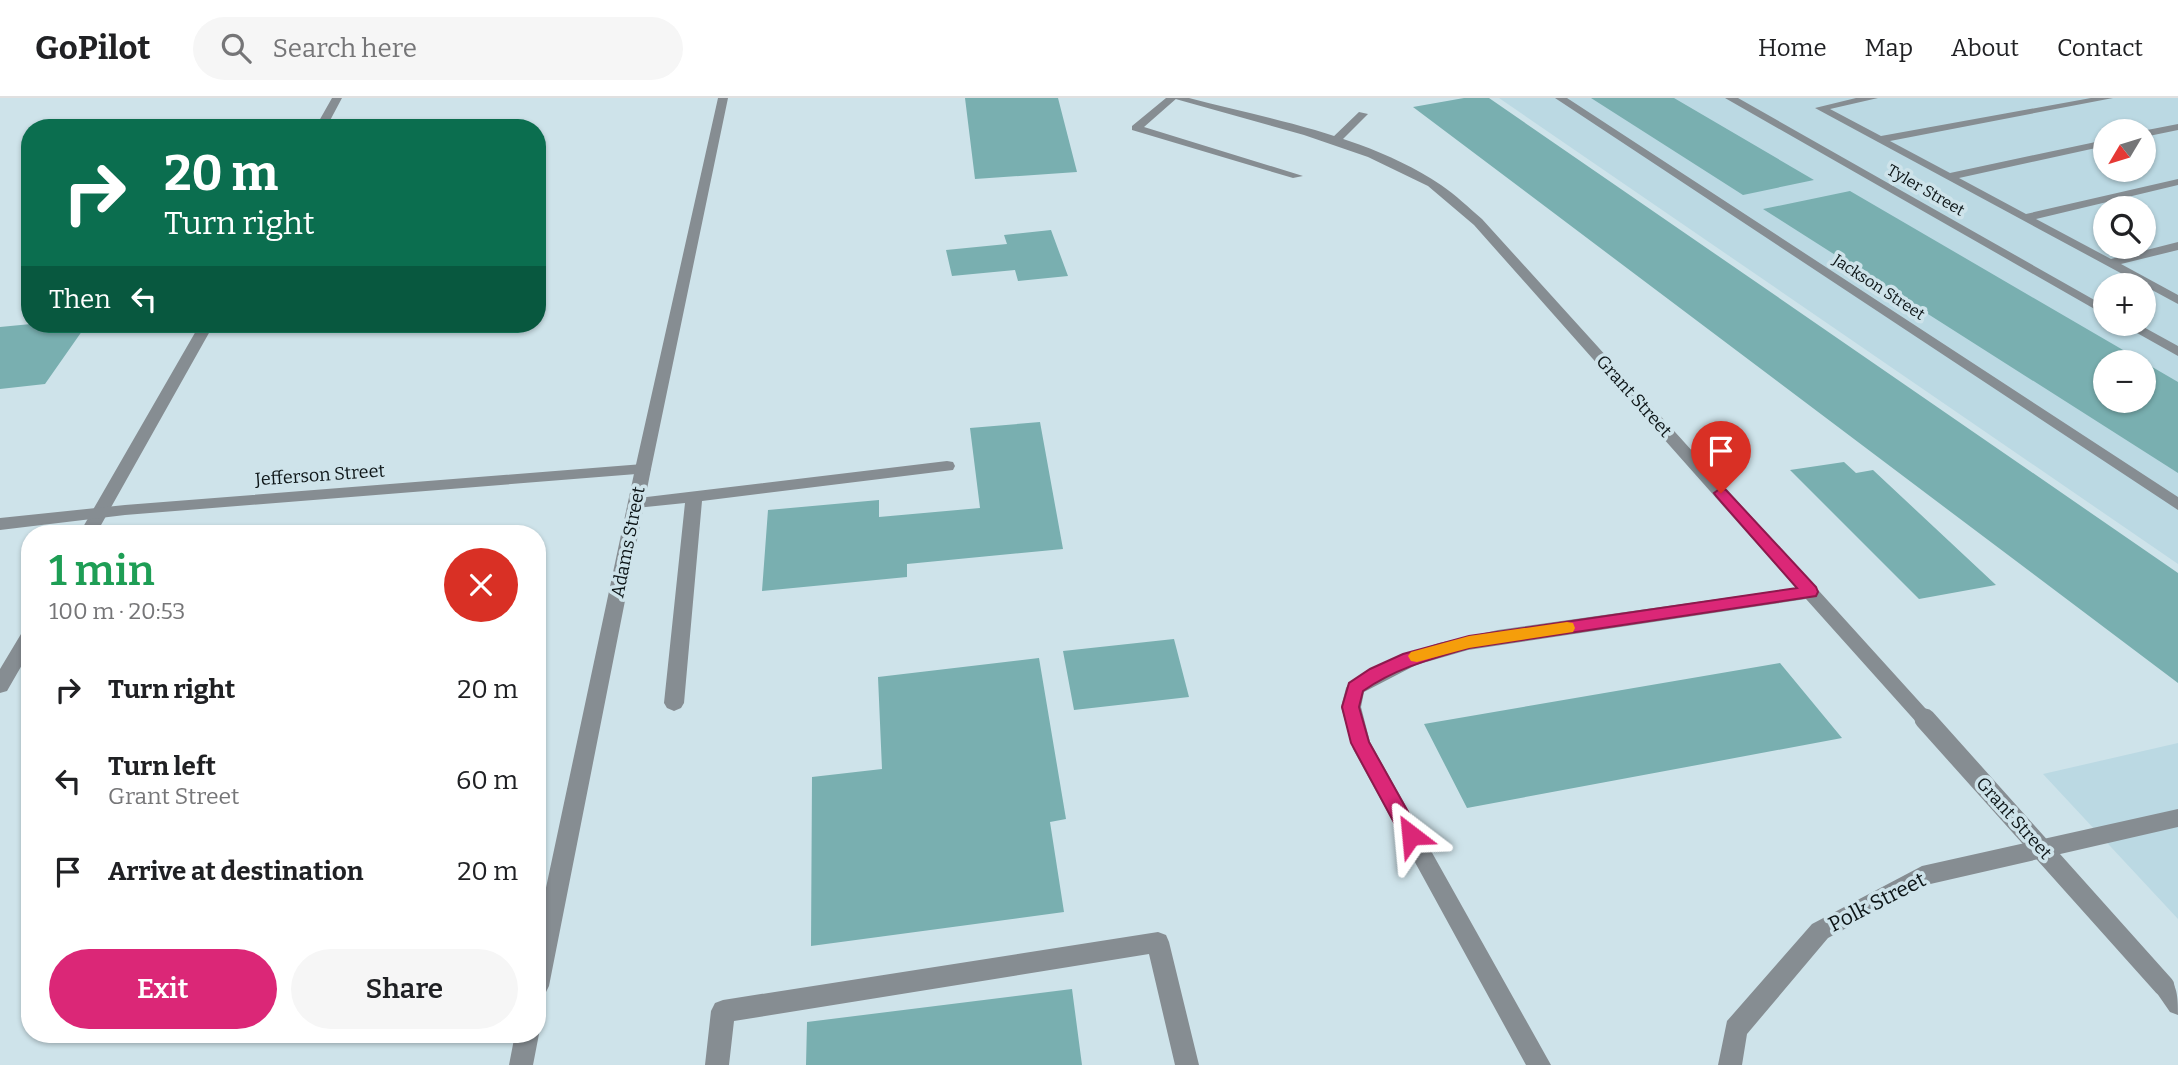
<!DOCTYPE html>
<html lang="en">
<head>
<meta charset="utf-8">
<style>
	:root { --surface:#fff; --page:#f6f6f6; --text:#202124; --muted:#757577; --line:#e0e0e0; --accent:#db2777 }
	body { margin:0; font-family:Bitter,serif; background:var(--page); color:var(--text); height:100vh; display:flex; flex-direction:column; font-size:26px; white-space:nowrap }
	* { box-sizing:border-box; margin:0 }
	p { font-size:23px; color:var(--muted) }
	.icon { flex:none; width:38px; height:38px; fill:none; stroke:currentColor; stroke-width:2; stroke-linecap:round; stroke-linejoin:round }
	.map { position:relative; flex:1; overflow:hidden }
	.drawer { position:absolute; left:21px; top:427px; width:525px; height:518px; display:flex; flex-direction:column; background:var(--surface); border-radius:28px; box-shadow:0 2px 5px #0004 }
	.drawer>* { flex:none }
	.banner { position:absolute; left:21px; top:21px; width:525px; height:214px; border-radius:28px; box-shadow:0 2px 5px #0004; background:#0b6e4f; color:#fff; overflow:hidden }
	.needle { width:46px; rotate:232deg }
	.tools { position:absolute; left:2093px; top:21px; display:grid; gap:14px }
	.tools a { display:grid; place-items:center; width:63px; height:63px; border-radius:50%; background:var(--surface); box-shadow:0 2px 5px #0004; font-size:35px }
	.pin { position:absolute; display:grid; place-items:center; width:60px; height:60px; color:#fff; margin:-72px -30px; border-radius:50% 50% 50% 0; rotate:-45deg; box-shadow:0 0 7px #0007 }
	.pin .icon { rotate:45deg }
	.me { position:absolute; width:77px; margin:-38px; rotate:331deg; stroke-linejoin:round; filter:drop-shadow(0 0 5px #0008) }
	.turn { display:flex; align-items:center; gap:24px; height:147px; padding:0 28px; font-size:32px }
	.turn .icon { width:91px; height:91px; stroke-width:2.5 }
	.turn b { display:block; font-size:49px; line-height:60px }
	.then { display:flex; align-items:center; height:66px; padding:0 28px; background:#0003; gap:14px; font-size:26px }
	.round { display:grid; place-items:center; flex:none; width:74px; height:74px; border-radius:37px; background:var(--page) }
	.headline { display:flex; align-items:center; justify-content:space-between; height:119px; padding:0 28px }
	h1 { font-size:42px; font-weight:600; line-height:52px; color:#1e9e55 }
	.primary-button { display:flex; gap:14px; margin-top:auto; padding:14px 28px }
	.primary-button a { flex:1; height:80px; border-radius:42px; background:var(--accent); color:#fff; font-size:28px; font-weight:600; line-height:80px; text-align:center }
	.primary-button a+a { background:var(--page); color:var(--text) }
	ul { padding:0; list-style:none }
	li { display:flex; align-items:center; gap:21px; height:91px; padding:0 28px }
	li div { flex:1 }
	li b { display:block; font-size:26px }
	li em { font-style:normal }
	header { display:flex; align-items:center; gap:42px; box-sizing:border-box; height:98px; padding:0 35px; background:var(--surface); border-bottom:2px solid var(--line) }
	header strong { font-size:33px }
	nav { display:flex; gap:38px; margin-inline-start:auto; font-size:24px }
	.search { width:490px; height:63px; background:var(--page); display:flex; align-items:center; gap:18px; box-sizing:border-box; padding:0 24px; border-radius:38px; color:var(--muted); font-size:26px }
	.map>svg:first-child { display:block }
	.built { fill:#bbd9e3; fill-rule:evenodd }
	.building { fill:#79afb0; fill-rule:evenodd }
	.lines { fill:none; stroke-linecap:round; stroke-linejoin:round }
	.service { fill:#868d92; fill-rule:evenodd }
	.minor { fill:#868d92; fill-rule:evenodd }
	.tertiary { fill:#868d92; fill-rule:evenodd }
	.minor-bridge { stroke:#868d92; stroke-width:21 }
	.route { fill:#db2777; stroke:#8e194d; stroke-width:2 }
	.slow { fill:#f59e0b }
	.labels { text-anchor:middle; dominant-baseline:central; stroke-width:7; stroke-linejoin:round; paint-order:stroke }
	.far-street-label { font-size:16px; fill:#0d1517; stroke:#cee3ea }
	.street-label { font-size:18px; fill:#0d1517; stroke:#cee3ea }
	.near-street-label { font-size:21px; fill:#0d1517; stroke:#cee3ea }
</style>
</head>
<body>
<header>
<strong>GoPilot</strong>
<div class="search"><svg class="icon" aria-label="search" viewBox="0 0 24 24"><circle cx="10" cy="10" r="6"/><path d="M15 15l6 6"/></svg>Search here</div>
<nav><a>Home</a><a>Map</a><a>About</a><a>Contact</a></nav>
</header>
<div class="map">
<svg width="2178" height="967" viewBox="0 0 2178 967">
	<rect width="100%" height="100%" fill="#cee3ea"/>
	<path class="built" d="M 1499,0 L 2178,0 L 2178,466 ZM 2105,33 L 2144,33 L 2144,72 L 2105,72 ZM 2105,110 L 2144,110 L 2144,149 L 2105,149 ZM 2105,187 L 2144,187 L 2144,226 L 2105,226 ZM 2105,264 L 2144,264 L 2144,303 L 2105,303 Z
		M 2178,645 L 2178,821 L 2043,676 Z"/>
	<path class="building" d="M 965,0 L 1058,0 L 1077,74 L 975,81 Z
		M 1464,0 L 1489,0 L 2178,475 L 2178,585 L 1413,9 Z
		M 1591,0 L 1674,0 L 1814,82 L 1743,97 Z
		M 1850,93 L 2178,284 L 2178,375 L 1763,111 ZM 2105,264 L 2144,264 L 2144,303 L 2105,303 Z
		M 1051,132 L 1068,178 L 1018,183 L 1015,172 L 952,178 L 946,152 L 1007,146 L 1004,137 Z
		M 31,226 L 87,226 L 45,286 L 0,291 L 0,229 Z
		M 1040,324 L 1063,451 L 907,466 L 907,479 L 762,493 L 768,412 L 879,402 L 879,419 L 980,410 L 970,330 Z
		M 1844,364 L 1856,375 L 1873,372 L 1996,487 L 1919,501 L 1790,372 Z
		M 1174,541 L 1189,599 L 1074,612 L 1063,553 Z
		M 1039,560 L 1066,721 L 1050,724 L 1064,814 L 811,848 L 812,679 L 882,671 L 878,579 Z
		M 1780,565 L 1842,640 L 1467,710 L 1424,626 Z
		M 1072,891 L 1082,967 L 806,967 L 807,924 Z"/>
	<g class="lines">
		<path class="service" d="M 332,0 L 342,0 L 326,30 L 315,30 Z
			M 1166,0 L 1177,0 L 1144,29 L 1303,78 L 1293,80 L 1132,32 L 1132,28 Z
			M 1856,0 L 1878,0 L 1830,11 L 1881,38 L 2091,0 L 2113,0 L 1890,43 L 1950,75 L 2105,42 L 2105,48 L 1959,80 L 2026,116 L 2178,81 L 2178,87 L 2036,121 L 2111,161 L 2178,144 L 2178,152 L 2121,166 L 2178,197 L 2178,206 L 1815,10 Z
			M 1359,14 L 1368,16 L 1339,45 L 1331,45 L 1331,41 Z
			M 2178,26 L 2178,32 L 2144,39 L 2142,33 Z
			M 200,226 L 214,226 L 96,436 L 79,436 Z
			M 947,363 L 953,364 L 955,368 L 953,372 L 702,403 L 684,605 L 681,610 L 674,613 L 667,610 L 664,605 L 685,405 L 636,410 L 630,409 L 628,405 L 630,401 Z
			M 30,529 L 30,553 L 7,593 L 0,595 L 0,571 L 24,531 Z
			M 1158,834 L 1166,837 L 1169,844 L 1199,967 L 1175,967 L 1149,856 L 734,923 L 729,967 L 705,967 L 711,913 L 715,905 L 723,902 Z"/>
		<path class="minor" d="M 1172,0 L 1189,0 C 1273,22 1368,38 1441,87 C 1456,97 1469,110 1482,121 L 1935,621 L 1932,626 L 1925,629 L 1918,626 L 1806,501 L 1468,552 L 1416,567 L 1364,594 L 1361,609 L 1370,644 L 1551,967 L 1526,967 L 1353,651 L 1341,609 L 1346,590 L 1349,585 L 1376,569 L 1403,557 L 1439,545 L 1498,532 L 1796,490 L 1474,127 L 1428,88 L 1368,59 L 1304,37 Z
			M 1555,0 L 1567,0 L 2178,399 L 2178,412 Z
			M 1725,0 L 1738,0 L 2105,208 L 2105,217 Z
			M 2121,226 L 2138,226 L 2178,248 L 2178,258 Z
			M 643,366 L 651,371 L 649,375 L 125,417 L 0,432 L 0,420 L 125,407 Z
			M 2178,711 L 2178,729 L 1926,787 L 1828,840 L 1747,936 L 1742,967 L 1718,967 L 1727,923 L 1812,826 L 1922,768 Z
			M 2164,877 C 2178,884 2178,900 2178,917 L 2170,914 L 2152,888 L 2156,880 Z"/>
		<path class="tertiary" d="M 718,0 L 728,0 L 651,371 L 549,888 L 545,896 L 537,899 L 537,832 L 635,371 Z
			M 537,932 L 539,936 L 533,967 L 509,967 L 515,936 L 537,936 Z"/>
		<path class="minor-bridge" d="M 1925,621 L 2164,888"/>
	</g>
	<path class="route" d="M 1721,390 L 1726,392 L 1816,489 L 1818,494 L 1816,498 L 1469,550 C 1431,561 1396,570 1363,593 L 1359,609 L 1369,644 L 1421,737 L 1418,743 L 1411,745 L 1404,743 L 1351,645 L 1342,609 L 1349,585 L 1370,571 L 1403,556 L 1469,538 L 1797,490 L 1716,398 L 1714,395 Z"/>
	<path class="slow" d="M 1567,524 L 1573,525 L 1575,530 L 1573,534 L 1469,550 L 1417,564 L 1411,563 L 1408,558 L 1411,554 L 1469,538 Z"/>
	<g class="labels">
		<g class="far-street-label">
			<text transform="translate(1926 92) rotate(30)">Tyler Street</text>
			<text transform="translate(1879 189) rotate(33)">Jackson Street</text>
		</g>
		<g class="street-label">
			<text transform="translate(1634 298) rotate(48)">Grant Street</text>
			<text transform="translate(320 377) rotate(-4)">Jefferson Street</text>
			<text transform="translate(628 444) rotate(-79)">Adams Street</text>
			<text transform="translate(2014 720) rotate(48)">Grant Street</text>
		</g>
		<g class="near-street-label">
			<text transform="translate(1877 804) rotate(-27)">Polk Street</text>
		</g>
	</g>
</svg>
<div class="tools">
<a><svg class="needle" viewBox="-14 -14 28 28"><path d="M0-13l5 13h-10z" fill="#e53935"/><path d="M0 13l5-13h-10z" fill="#757577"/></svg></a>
<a><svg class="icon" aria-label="search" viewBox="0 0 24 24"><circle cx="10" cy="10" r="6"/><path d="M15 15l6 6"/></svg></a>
<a>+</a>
<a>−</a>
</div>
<div class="pin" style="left:1721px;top:395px;background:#d93025"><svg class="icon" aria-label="arrive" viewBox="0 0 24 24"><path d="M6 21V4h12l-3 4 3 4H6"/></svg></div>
<svg class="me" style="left:1411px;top:737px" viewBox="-20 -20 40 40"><path d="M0-17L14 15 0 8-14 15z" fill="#db2777" stroke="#fff" stroke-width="4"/></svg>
<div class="banner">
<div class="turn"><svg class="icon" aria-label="right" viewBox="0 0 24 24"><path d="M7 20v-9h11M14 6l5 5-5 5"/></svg><div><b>20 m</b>Turn right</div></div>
<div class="then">Then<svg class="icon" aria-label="left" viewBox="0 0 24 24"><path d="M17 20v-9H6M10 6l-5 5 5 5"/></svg></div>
</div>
<section class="drawer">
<div class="headline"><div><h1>1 min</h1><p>100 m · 20:53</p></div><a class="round" style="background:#d93025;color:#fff"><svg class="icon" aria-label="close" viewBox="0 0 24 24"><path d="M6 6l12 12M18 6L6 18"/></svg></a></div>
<ul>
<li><svg class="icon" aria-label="right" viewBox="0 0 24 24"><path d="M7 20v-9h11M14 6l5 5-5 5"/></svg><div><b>Turn right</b></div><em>20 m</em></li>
<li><svg class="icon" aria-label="left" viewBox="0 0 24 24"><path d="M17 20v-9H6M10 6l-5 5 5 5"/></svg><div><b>Turn left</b><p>Grant Street</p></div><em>60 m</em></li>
<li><svg class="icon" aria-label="arrive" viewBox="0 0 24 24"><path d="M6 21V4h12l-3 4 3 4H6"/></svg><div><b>Arrive at destination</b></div><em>20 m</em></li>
</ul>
<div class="primary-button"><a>Exit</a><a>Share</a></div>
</section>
</div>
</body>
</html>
